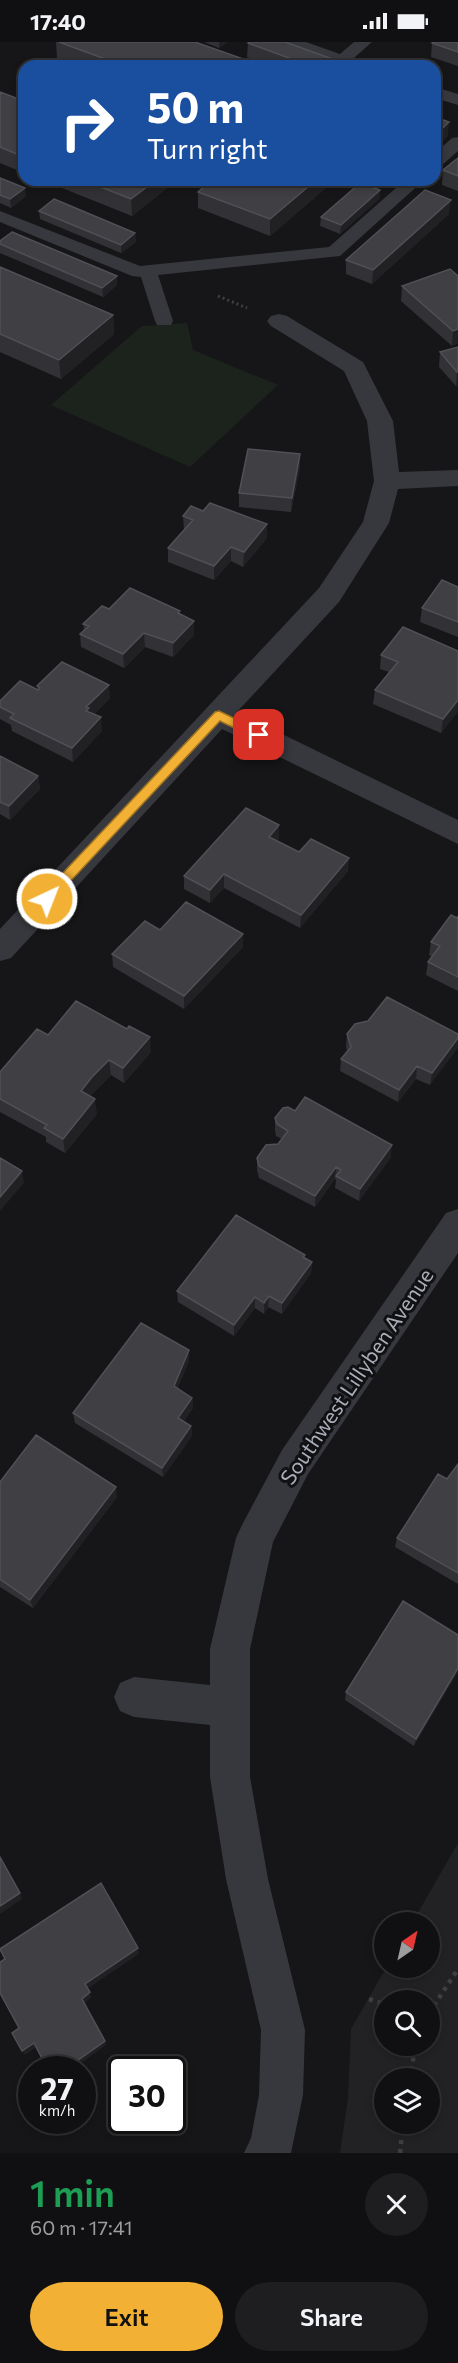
<!DOCTYPE html>
<html lang="en">
<head>
<meta charset="utf-8">
<style>
	:root { --surface:#101012; --page:#1e1e20; --text:#f1f3f6; --muted:#9c9d9f; --line:#303032; --accent:#f2b134 }
	body { margin:0; font-family:Commissioner,sans-serif; background:var(--page); color:var(--text); height:100vh; display:flex; flex-direction:column; font-size:22px; white-space:nowrap }
	* { box-sizing:border-box; margin:0 }
	p { font-size:20px; color:var(--muted) }
	.icon { flex:none; width:33px; height:33px; fill:none; stroke:currentColor; stroke-width:2; stroke-linecap:round; stroke-linejoin:round }
	.map { position:relative; height:2111px; overflow:hidden }
	.sheet { display:flex; flex-direction:column; background:var(--surface); flex:1 }
	.sheet>* { flex:none }
	.hud { position:absolute; left:18px; top:18px; width:423px; height:126px; border-radius:18px; box-shadow:0 3px 9px #0003,0 0 0 2px var(--line); background:#1a4fa0; color:#fff; overflow:hidden }
	.needle { width:39px; rotate:34deg }
	.controls { position:absolute; left:374px; top:1870px; display:grid; gap:12px }
	.controls a { display:grid; place-items:center; width:66px; height:66px; border-radius:50%; background:var(--surface); box-shadow:0 3px 9px #0003,0 0 0 2px var(--line); font-size:30px }
	.speed { position:absolute; left:18px; top:2014px; display:flex; gap:12px; font-size:30px; font-weight:700; text-align:center }
	.speed>* { display:grid; place-content:center; width:78px; height:78px; border-radius:50%; background:var(--surface); box-shadow:0 3px 9px #0003,0 0 0 2px var(--line); line-height:1 }
	.speed small { font-size:15px; font-weight:400 }
	.speed .limit { border:3px solid #111; border-radius:9px; background:#fff; color:#111 }
	.pin { position:absolute; display:grid; place-items:center; width:51px; height:51px; color:#fff; margin:-26px; border-radius:12px; box-shadow:0 3px 9px #0006 }
	.me { position:absolute; width:66px; margin:-33px; rotate:43deg; stroke-linejoin:round; filter:drop-shadow(0 0 4px #0008) }
	.turn { display:flex; align-items:center; gap:21px; height:126px; padding:0 30px; font-size:27px }
	.turn .icon { width:78px; height:78px; stroke-width:2.5 }
	.turn b { display:block; font-size:42px; line-height:51px }
	.round { display:grid; place-items:center; flex:none; width:63px; height:63px; border-radius:32px; background:var(--page) }
	.overview { display:flex; align-items:center; justify-content:space-between; height:102px; padding:0 30px }
	h1 { font-size:36px; font-weight:600; line-height:45px; color:#1e9e55 }
	.cta { display:flex; gap:12px; margin-top:auto; padding:12px 30px }
	.cta a { flex:1; height:69px; border-radius:36px; background:var(--accent); color:#111; font-size:24px; font-weight:600; line-height:69px; text-align:center }
	.cta a+a { background:var(--page); color:var(--text) }
	.status { display:flex; justify-content:space-between; align-items:center; height:42px; padding:0 30px; background:var(--surface); direction:ltr }
	.status svg { height:16px; fill:currentColor }
	.map>svg:first-child { display:block }
	.built { fill:#222225; fill-rule:evenodd }
	.green { fill:#1c231d }
	.lines { fill:none; stroke-linecap:round; stroke-linejoin:round }
	.path-far1 { stroke:#3d3f44; stroke-width:3; stroke-dasharray:2 3; stroke-linecap:butt }
	.path { stroke:#3d3f44; stroke-width:4.5; stroke-dasharray:4 5; stroke-linecap:butt }
	.service { fill:#37383d; fill-rule:evenodd }
	.minor { fill:#37383d; fill-rule:evenodd }
	.wall { fill:#323236 }
	.shaded-wall { fill:#212124 }
	.building { fill:#3f3f44; stroke:#4f5156; stroke-width:1.5 }
	.route { fill:#f2b134; stroke:#9d7322; stroke-width:1.5 }
	.labels { text-anchor:middle; dominant-baseline:central; stroke-width:6; stroke-linejoin:round; paint-order:stroke }
	.street-label { font-size:21px; fill:#a8adb8; stroke:#111113 }
</style>
</head>
<body>
<div class="status"><b>17:40</b><svg viewBox="0 0 49 12"><path d="M0 12V9h3v3zM5 12V6h3v6zM10 12V3h3v9zM15 12V0h3v12zM26 1h20v11H26zM47 4h2v5h-2z"/></svg></div>
<div class="map">
<svg width="458" height="2111" viewBox="0 0 458 2111">
	<rect width="100%" height="100%" fill="#161618"/>
	<path class="built" d="M 458,1801 L 458,2111 L 340,2111 L 348,2056 L 351,1987 L 386,1926 L 429,1926 L 429,1881 L 412,1881 ZM 384,1959 L 429,1959 L 429,2004 L 384,2004 ZM 384,2037 L 429,2037 L 429,2082 L 384,2082 Z"/>
	<path class="green" d="M 187,281 L 193,308 L 278,343 L 190,425 L 51,363 L 142,284 Z"/>
	<g class="lines">
		<path class="path-far1" d="M 218,254 L 247,266"/>
		<path class="path" d="M 369,1957 L 384,1962
			M 429,1971 L 458,1927
			M 409,2037 L 416,2004
			M 400,2111 L 403,2082"/>
		<path class="service" d="M 282,0 L 306,0 L 340,12 L 354,0 L 372,0 L 354,16 L 366,21 L 368,24 L 344,24 L 284,3 Z
			M 435,45 L 458,52 L 458,63 L 435,56 Z
			M 458,95 L 458,109 L 441,124 L 435,125 L 435,111 L 452,96 Z
			M 405,138 L 424,138 L 340,214 L 158,233 L 173,279 L 171,283 L 157,283 L 155,279 L 141,235 L 132,234 L 0,180 L 0,169 L 140,224 L 329,205 Z"/>
		<path class="minor" d="M 279,272 L 287,274 L 363,320 L 393,379 L 399,430 L 458,428 L 458,444 L 398,447 L 389,481 L 339,560 L 237,670 L 458,778 L 458,802 L 222,687 L 11,916 L 0,919 L 0,887 L 319,546 L 363,480 L 374,439 L 367,379 L 344,329 L 271,284 L 267,279 L 271,274 Z
			M 458,1167 L 458,1211 L 308,1432 L 273,1500 L 250,1607 L 250,1735 L 268,1837 L 305,1988 L 303,2053 L 291,2111 L 244,2111 L 251,2096 L 259,2053 L 261,1988 L 226,1837 L 210,1735 L 210,1683 L 134,1675 L 120,1669 L 114,1655 L 120,1641 L 134,1635 L 210,1643 L 210,1607 L 236,1496 L 242,1483 L 282,1408 L 446,1171 Z"/>
	</g>
	<path class="wall" d="M 56,0 L 195,0 L 263,24 L 80,24 L 57,16 Z
		M 204,0 L 227,0 L 219,6 Z
		M 458,0 L 458,24 L 431,15 L 432,1 Z
		M 248,1 L 338,24 L 272,24 L 247,15 Z
		M 0,50 L 24,59 L 24,131 L 0,121 Z
		M 458,116 L 458,149 L 442,143 L 443,128 Z
		M 0,136 L 26,154 L 11,166 L 0,161 Z
		M 42,138 L 177,138 L 132,174 Z
		M 335,138 L 270,194 L 198,166 L 198,150 Z
		M 380,156 L 340,192 L 320,184 L 321,175 Z
		M 39,169 L 135,191 L 136,200 L 121,211 L 40,177 Z
		M 449,172 L 372,242 L 346,232 L 346,218 Z
		M 0,199 L 117,243 L 103,255 L 0,211 Z
		M 0,225 L 113,273 L 114,292 L 61,337 L 0,310 Z
		M 458,234 L 458,301 L 452,304 L 401,259 L 402,244 Z
		M 458,305 L 458,344 L 456,344 L 439,325 L 440,310 Z
		M 300,412 L 300,426 L 291,470 L 239,465 L 239,451 Z
		M 183,474 L 267,496 L 243,525 L 231,519 L 214,538 L 168,520 L 168,506 L 184,488 Z
		M 458,545 L 458,595 L 420,580 L 422,566 Z
		M 109,567 L 180,572 L 194,579 L 194,593 L 173,615 L 145,605 L 124,626 L 81,605 L 80,592 L 84,588 L 83,582 Z
		M 458,609 L 458,669 L 441,691 L 373,662 L 375,648 L 389,630 L 380,627 L 381,613 Z
		M 37,644 L 110,656 L 94,672 L 102,689 L 73,720 L 12,689 L 11,683 L 0,677 L 0,659 L 38,648 Z
		M 0,714 L 38,734 L 40,747 L 10,778 L 0,772 Z
		M 279,797 L 277,798 L 299,810 L 348,829 L 300,886 L 224,846 L 210,861 L 184,847 L 184,834 Z
		M 458,874 L 458,949 L 426,933 L 428,920 L 432,915 L 429,913 L 431,900 Z
		M 160,888 L 243,905 L 184,967 L 113,925 L 112,912 Z
		M 347,992 L 458,992 L 430,1043 L 416,1037 L 398,1060 L 340,1029 L 341,1017 L 347,1009 L 346,1005 Z
		M 48,993 L 151,1010 L 124,1041 L 111,1033 L 90,1054 L 97,1072 L 65,1111 L 46,1100 L 46,1095 L 0,1070 L 0,1030 Z
		M 295,1069 L 391,1115 L 359,1159 L 335,1146 L 336,1138 L 335,1137 L 315,1165 L 259,1136 L 257,1128 L 257,1116 L 278,1102 L 282,1097 L 276,1094 L 275,1088 L 275,1076 Z
		M 305,1213 L 305,1216 L 312,1220 L 311,1231 L 282,1272 L 268,1265 L 264,1272 L 255,1266 L 234,1294 L 178,1260 L 177,1249 Z
		M 189,1308 L 189,1319 L 177,1347 L 192,1356 L 193,1366 L 184,1379 L 191,1384 L 192,1394 L 163,1435 L 75,1381 L 73,1371 Z
		M 458,1422 L 458,1542 L 395,1505 L 397,1496 L 447,1437 Z
		M 0,1440 L 117,1455 L 33,1566 L 0,1545 Z
		M 458,1593 L 414,1704 L 345,1658 L 346,1650 Z"/>
	<path class="shaded-wall" d="M 219,0 L 227,0 L 219,6 Z
		M 449,80 L 448,94 L 435,106 L 435,93 Z
		M 156,138 L 177,138 L 132,174 L 131,157 Z
		M 316,138 L 335,138 L 270,194 L 270,177 Z
		M 25,146 L 26,154 L 11,166 L 10,157 Z
		M 380,148 L 380,156 L 340,192 L 341,183 Z
		M 451,158 L 449,172 L 372,242 L 373,228 Z
		M 135,191 L 136,200 L 121,211 L 121,203 Z
		M 117,234 L 117,243 L 103,255 L 102,246 Z
		M 113,273 L 114,292 L 61,337 L 59,318 Z
		M 458,287 L 458,301 L 452,304 L 453,289 Z
		M 457,330 L 458,330 L 458,344 L 456,344 Z
		M 300,412 L 300,426 L 291,470 L 292,456 Z
		M 267,482 L 267,496 L 243,525 L 244,510 Z
		M 231,505 L 231,519 L 214,538 L 214,524 Z
		M 194,579 L 194,593 L 173,615 L 173,601 Z
		M 144,591 L 145,605 L 124,626 L 123,612 Z
		M 109,643 L 110,656 L 89,677 L 86,669 L 86,665 Z
		M 458,658 L 458,669 L 441,691 L 443,677 Z
		M 101,675 L 102,689 L 73,720 L 72,706 Z
		M 38,734 L 40,747 L 10,778 L 9,764 Z
		M 279,783 L 279,797 L 269,808 L 269,795 Z
		M 349,816 L 348,829 L 300,886 L 301,873 Z
		M 224,832 L 224,846 L 210,861 L 210,848 Z
		M 243,892 L 243,905 L 184,967 L 184,954 Z
		M 150,995 L 151,1010 L 124,1041 L 123,1026 Z
		M 458,996 L 458,1006 L 430,1043 L 432,1031 Z
		M 109,1018 L 111,1033 L 94,1050 L 83,1063 L 81,1049 L 92,1035 Z
		M 417,1024 L 416,1037 L 398,1060 L 399,1048 Z
		M 95,1057 L 97,1072 L 65,1111 L 63,1097 Z
		M 392,1103 L 391,1115 L 359,1159 L 360,1147 Z
		M 336,1125 L 335,1137 L 315,1165 L 315,1154 Z
		M 22,1129 L 24,1141 L 0,1169 L 0,1155 Z
		M 312,1220 L 311,1231 L 282,1272 L 282,1261 Z
		M 269,1254 L 268,1265 L 264,1272 L 264,1261 Z
		M 255,1255 L 255,1266 L 234,1294 L 234,1283 Z
		M 189,1308 L 189,1319 L 174,1355 L 174,1344 Z
		M 192,1356 L 193,1366 L 179,1386 L 178,1376 Z
		M 191,1384 L 192,1394 L 163,1435 L 162,1426 Z
		M 116,1445 L 117,1455 L 33,1566 L 30,1558 Z
		M 458,1626 L 458,1630 L 414,1704 L 416,1697 Z
		M 20,1851 L 22,1857 L 0,1872 L 0,1864 Z
		M 138,1906 L 139,1912 L 87,1947 L 85,1942 Z
		M 90,1950 L 91,1955 L 84,1962 L 82,1957 Z
		M 105,1999 L 106,2003 L 72,2028 L 64,2028 Z
		M 34,2001 L 36,2005 L 25,2013 L 22,2009 Z"/>
	<path class="building" d="M 59,0 L 195,0 L 263,24 L 124,24 Z
		M 249,0 L 285,0 L 338,19 L 332,24 L 311,24 L 248,1 Z
		M 433,0 L 458,0 L 458,10 L 432,1 Z
		M 0,50 L 24,59 L 24,115 L 0,105 Z
		M 435,75 L 449,80 L 435,93 Z
		M 458,116 L 458,134 L 443,128 Z
		M 0,136 L 25,146 L 10,157 L 0,153 Z
		M 83,138 L 156,138 L 131,157 Z
		M 212,138 L 316,138 L 270,177 L 198,150 Z
		M 360,141 L 380,148 L 341,183 L 321,175 Z
		M 425,148 L 451,158 L 373,228 L 346,218 Z
		M 54,157 L 135,191 L 121,203 L 39,169 Z
		M 12,190 L 117,234 L 102,246 L 0,202 L 0,199 Z
		M 0,225 L 113,273 L 59,318 L 0,292 Z
		M 450,227 L 458,234 L 458,287 L 453,289 L 402,244 Z
		M 458,305 L 458,330 L 457,330 L 440,310 Z
		M 248,407 L 300,412 L 292,456 L 239,451 Z
		M 210,461 L 267,482 L 244,510 L 231,505 L 214,524 L 168,506 L 193,478 L 183,474 L 191,464 L 203,469 Z
		M 442,538 L 458,545 L 458,580 L 422,566 Z
		M 130,546 L 180,569 L 178,571 L 194,579 L 173,601 L 144,591 L 123,612 L 80,592 L 89,584 L 83,582 L 102,564 L 109,567 Z
		M 403,585 L 458,609 L 458,658 L 443,677 L 375,648 L 398,620 L 381,613 Z
		M 62,620 L 109,643 L 86,665 L 89,666 L 86,669 L 101,675 L 72,706 L 10,676 L 14,672 L 0,665 L 0,659 L 20,639 L 38,648 L 40,646 L 37,644 Z
		M 0,714 L 38,734 L 9,764 L 0,760 Z
		M 246,766 L 279,783 L 269,795 L 299,810 L 311,797 L 349,816 L 301,873 L 224,832 L 210,848 L 184,834 Z
		M 186,860 L 243,892 L 184,954 L 112,912 L 145,879 L 160,888 Z
		M 451,873 L 457,876 L 458,874 L 458,935 L 428,920 L 440,904 L 431,900 Z
		M 387,955 L 458,992 L 458,996 L 432,1031 L 417,1024 L 399,1048 L 341,1017 L 351,1005 L 347,992 L 355,982 L 368,979 Z
		M 76,959 L 127,987 L 129,984 L 150,995 L 123,1026 L 109,1018 L 92,1035 L 81,1049 L 95,1057 L 63,1097 L 44,1086 L 47,1083 L 0,1057 L 0,1030 L 37,987 L 48,993 Z
		M 305,1055 L 392,1103 L 360,1147 L 336,1134 L 341,1128 L 336,1125 L 315,1154 L 259,1124 L 257,1116 L 266,1103 L 278,1102 L 288,1089 L 277,1082 L 275,1076 L 283,1066 L 288,1065 L 295,1069 Z
		M 0,1116 L 22,1129 L 0,1155 Z
		M 236,1173 L 305,1213 L 303,1215 L 312,1220 L 282,1261 L 269,1254 L 264,1261 L 255,1255 L 234,1283 L 177,1249 Z
		M 141,1281 L 189,1308 L 174,1344 L 192,1356 L 178,1376 L 191,1384 L 162,1426 L 73,1371 Z
		M 36,1393 L 116,1445 L 30,1558 L 0,1537 L 0,1440 Z
		M 458,1422 L 458,1531 L 397,1496 L 438,1432 L 447,1437 Z
		M 403,1559 L 458,1593 L 458,1626 L 416,1697 L 346,1650 Z
		M 0,1815 L 20,1851 L 0,1864 Z
		M 101,1841 L 138,1906 L 85,1942 L 90,1950 L 82,1957 L 105,1999 L 64,2028 L 48,2028 L 34,2001 L 22,2009 L 12,1991 L 19,1986 L 0,1951 L 0,1920 L 5,1917 L 0,1907 Z"/>
	<path class="route" d="M 219,669 L 263,690 L 265,693 L 259,697 L 254,696 L 220,679 L 51,860 L 42,860 L 40,857 L 42,853 L 215,670 Z"/>
	<g class="labels">
		<g class="street-label">
			<text transform="translate(356 1334) rotate(-56)">Southwest Lillyben Avenue</text>
		</g>
	</g>
</svg>
<div class="controls">
<a><svg class="needle" viewBox="-14 -14 28 28"><path d="M0-13l5 13h-10z" fill="#e53935"/><path d="M0 13l5-13h-10z" fill="#9c9d9f"/></svg></a>
<a><svg class="icon" aria-label="search" viewBox="0 0 24 24"><circle cx="10" cy="10" r="6"/><path d="M15 15l6 6"/></svg></a>
<a><svg class="icon" aria-label="layers" viewBox="0 0 24 24"><path d="M12 4l9 5-9 5-9-5zM3 14l9 5 9-5"/></svg></a>
</div>
<div class="speed"><div>27<small>km/h</small></div><div class="limit">30</div></div>
<div class="pin" style="left:259px;top:693px;background:#d93025"><svg class="icon" aria-label="arrive" viewBox="0 0 24 24"><path d="M6 21V4h12l-3 4 3 4H6"/></svg></div>
<svg class="me" style="left:47px;top:857px" viewBox="-20 -20 40 40"><circle r="17" fill="#f2b134" stroke="#fff" stroke-width="3"/><path d="M0-11L8 9 0 5-8 9z" fill="#fff"/></svg>
<div class="hud">
<div class="turn"><svg class="icon" aria-label="right" viewBox="0 0 24 24"><path d="M7 20v-9h11M14 6l5 5-5 5"/></svg><div><b>50 m</b>Turn right</div></div>
</div>
</div>
<section class="sheet">
<div class="overview"><div><h1>1 min</h1><p>60 m · 17:41</p></div><a class="round"><svg class="icon" aria-label="close" viewBox="0 0 24 24"><path d="M6 6l12 12M18 6L6 18"/></svg></a></div>
<div class="cta"><a>Exit</a><a>Share</a></div>
</section>
</body>
</html>
